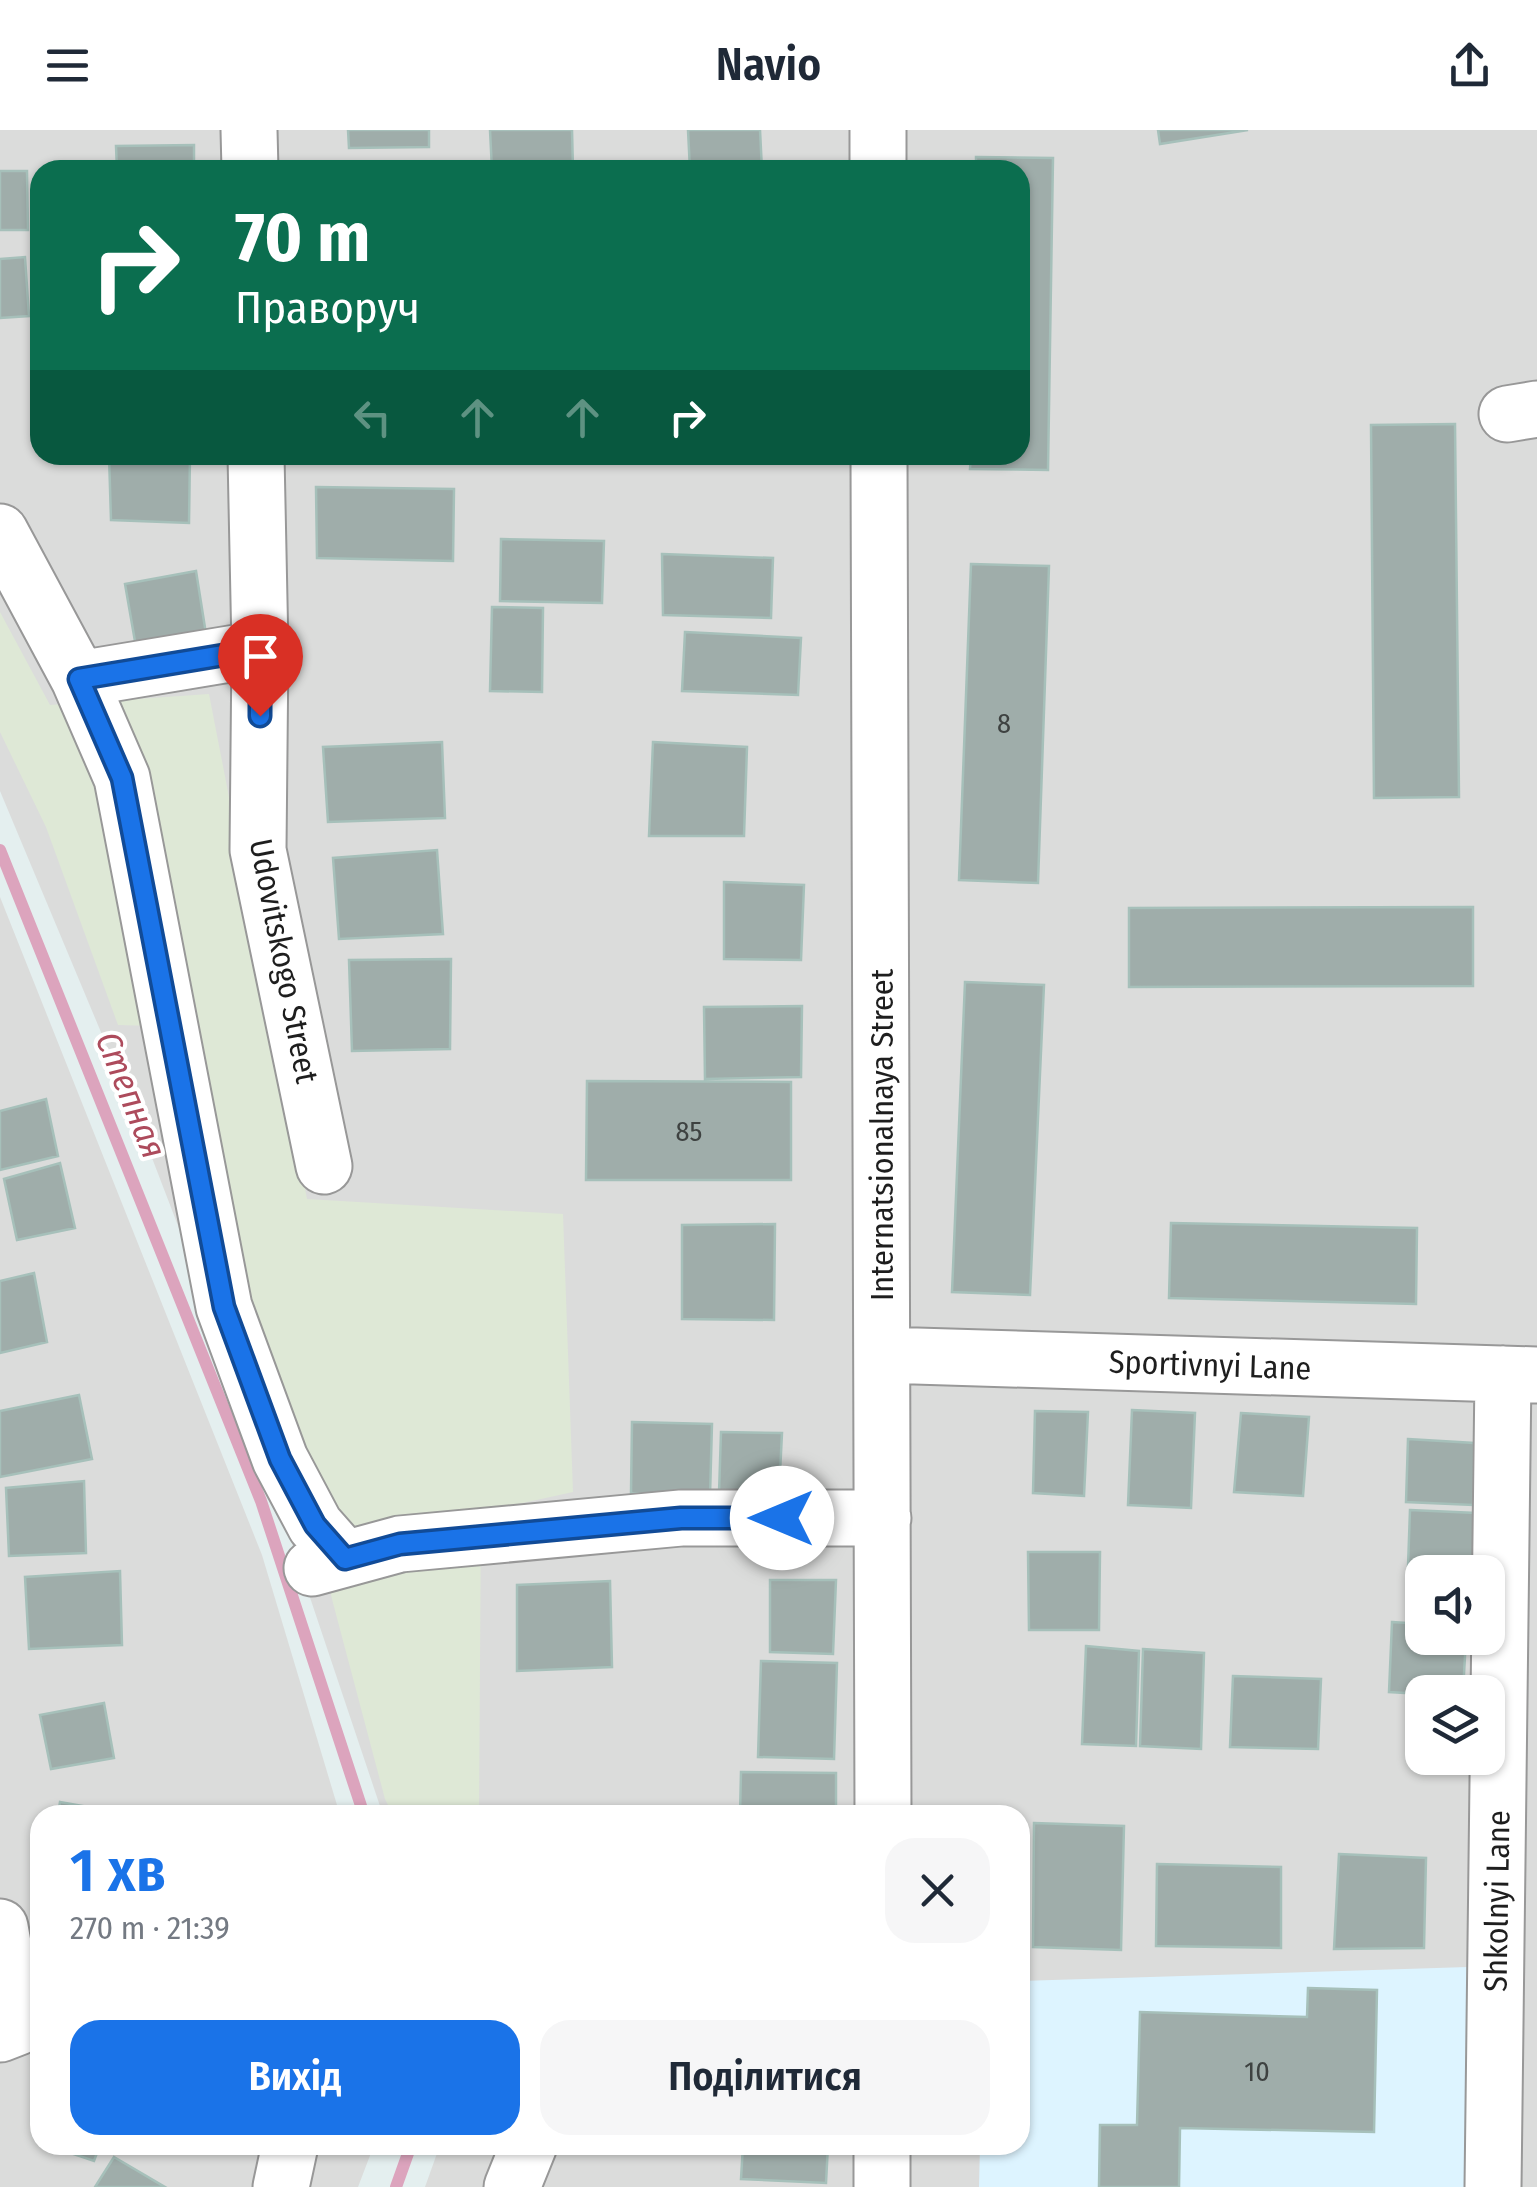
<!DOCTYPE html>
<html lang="uk">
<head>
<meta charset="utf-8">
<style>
	:root { --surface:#fff; --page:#f6f6f7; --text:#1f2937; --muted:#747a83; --accent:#1a73e8 }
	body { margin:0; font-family:"Fira Sans Condensed",sans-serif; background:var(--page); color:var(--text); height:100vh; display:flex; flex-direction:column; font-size:38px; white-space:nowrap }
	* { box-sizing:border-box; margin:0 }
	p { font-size:32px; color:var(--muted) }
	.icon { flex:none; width:55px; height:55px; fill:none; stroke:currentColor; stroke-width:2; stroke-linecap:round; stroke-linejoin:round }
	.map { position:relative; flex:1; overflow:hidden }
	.panel { position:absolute; left:30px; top:1675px; width:1000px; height:350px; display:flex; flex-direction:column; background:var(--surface); border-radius:30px; box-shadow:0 2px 8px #0004 }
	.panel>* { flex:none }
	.banner { position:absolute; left:30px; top:30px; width:1000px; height:305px; border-radius:30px; box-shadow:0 2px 8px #0004; background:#0b6e4f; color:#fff; overflow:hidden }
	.tools { position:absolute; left:1405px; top:1425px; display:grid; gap:20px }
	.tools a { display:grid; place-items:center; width:100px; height:100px; border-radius:20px; background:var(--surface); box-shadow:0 2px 8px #0004; font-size:50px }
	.pin { position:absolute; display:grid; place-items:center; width:85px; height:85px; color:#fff; margin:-102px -42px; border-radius:50% 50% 50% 0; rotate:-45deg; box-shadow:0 0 10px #0007 }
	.pin .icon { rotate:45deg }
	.me { position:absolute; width:110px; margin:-55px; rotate:270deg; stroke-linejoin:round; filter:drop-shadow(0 0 8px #0008) }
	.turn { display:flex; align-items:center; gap:35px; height:210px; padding:0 40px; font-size:45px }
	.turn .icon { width:130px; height:130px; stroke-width:2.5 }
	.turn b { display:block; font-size:70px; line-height:85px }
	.lanes { display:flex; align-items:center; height:95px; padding:0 40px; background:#0003; justify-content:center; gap:50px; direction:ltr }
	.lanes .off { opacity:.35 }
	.round { display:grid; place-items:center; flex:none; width:105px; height:105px; border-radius:30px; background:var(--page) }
	.headline { display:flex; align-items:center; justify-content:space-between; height:170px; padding:0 40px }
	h1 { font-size:60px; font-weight:600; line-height:75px; color:var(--accent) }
	.action { display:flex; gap:20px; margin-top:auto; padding:20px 40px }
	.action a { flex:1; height:115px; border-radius:30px; background:var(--accent); color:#fff; font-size:40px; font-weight:600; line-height:115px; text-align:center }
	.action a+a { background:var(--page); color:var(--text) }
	header { display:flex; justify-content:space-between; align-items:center; height:130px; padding:0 40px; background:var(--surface); font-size:45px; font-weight:600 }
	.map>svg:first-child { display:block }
	.residential { fill:#dbdcdb; fill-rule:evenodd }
	.industrial { fill:#dee8d6 }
	.education { fill:#ddf4ff }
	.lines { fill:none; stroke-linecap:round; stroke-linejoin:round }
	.stream { stroke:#dca4bd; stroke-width:12 }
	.building { fill:#9fadaa; stroke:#a6c0ba; stroke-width:2.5 }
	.minor-casing { stroke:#989898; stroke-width:59 }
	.minor { stroke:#fff; stroke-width:55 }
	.route-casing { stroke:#114b97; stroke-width:25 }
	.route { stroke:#1a73e8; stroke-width:18 }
	.labels { text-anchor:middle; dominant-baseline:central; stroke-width:8; stroke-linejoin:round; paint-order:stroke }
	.number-label { font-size:28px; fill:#3e4241 }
	.street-label { font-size:32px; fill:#1e1e1e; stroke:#fff }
	.water-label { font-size:35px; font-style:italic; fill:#ad4b5c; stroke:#fff }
</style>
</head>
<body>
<header><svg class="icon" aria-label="menu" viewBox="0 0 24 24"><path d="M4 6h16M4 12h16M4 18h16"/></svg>Navio<svg class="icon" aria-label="share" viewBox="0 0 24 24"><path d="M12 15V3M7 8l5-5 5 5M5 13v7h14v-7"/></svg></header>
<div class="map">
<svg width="1537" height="2057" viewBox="0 0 1537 2057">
	<rect width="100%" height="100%" fill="#e4efef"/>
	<path class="residential" d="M 0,0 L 1537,0 L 1537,2057 L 425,2057 L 440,2015 L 1020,2015 L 1020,1685 L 383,1685 L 236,1247 L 134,981 L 0,661 ZM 40,40 L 1020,40 L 1020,325 L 40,325 ZM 1422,1442 L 1488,1442 L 1488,1508 L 1422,1508 ZM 1422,1562 L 1488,1562 L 1488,1628 L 1422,1628 Z
		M 0,767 L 262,1425 L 340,1685 L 40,1685 L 40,2015 L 374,2015 L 358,2057 L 0,2057 Z"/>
	<path class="industrial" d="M 0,482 L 50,575 L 209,564 L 307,1069 L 563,1084 L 573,1362 L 481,1382 L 479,1685 L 393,1685 L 385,1669 L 333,1473 L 295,1314 L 260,1207 L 185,897 L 118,895 L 46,697 L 0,602 Z"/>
	<path class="education" d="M 1468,1837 L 1465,2057 L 979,2057 L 980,2015 L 1020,2015 L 1020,1851 Z"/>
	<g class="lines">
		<path class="stream" d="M 0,720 L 261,1371 L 364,1685
			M 396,2057 L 411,2015"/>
	</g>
	<path class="building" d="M 348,0 L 429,0 L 429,17 L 349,18 Z
		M 490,0 L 572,0 L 573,40 L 492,40 Z
		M 688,0 L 760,0 L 762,40 L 690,40 Z
		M 1158,0 L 1248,0 L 1160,14 Z
		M 194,15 L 194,40 L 117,40 L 116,16 Z
		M 976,27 L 1053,28 L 1048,340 L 970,339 L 971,325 L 1020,325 L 1020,40 L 976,40 Z
		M 0,41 L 27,41 L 28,100 L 0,100 Z
		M 25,127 L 29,186 L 0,188 L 0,129 Z
		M 1455,294 L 1459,667 L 1374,668 L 1371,295 Z
		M 109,325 L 190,325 L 189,393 L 111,390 Z
		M 316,357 L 454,359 L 453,431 L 317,428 Z
		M 501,409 L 604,411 L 602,473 L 500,471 Z
		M 662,424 L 773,428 L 771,488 L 663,485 Z
		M 971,434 L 1049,436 L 1038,753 L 959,750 Z
		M 196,441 L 206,504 L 136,517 L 125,454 Z
		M 492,477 L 543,478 L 542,562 L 490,561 Z
		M 685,502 L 801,508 L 798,565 L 682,561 Z
		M 442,612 L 445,688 L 328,692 L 323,617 Z
		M 653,612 L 747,617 L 744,706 L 649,706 Z
		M 437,720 L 443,804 L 339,809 L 333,728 Z
		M 724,752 L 804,755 L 801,830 L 724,829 Z
		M 1473,777 L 1473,856 L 1129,857 L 1129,778 Z
		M 451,829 L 450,919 L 352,921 L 349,830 Z
		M 965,852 L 1044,855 L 1030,1165 L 952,1162 Z
		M 802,876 L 801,947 L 705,949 L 704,877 Z
		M 587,951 L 791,952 L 791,1050 L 586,1050 Z
		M 46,969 L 58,1026 L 0,1040 L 0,981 Z
		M 60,1033 L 75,1098 L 17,1110 L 4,1049 Z
		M 1171,1093 L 1417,1098 L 1416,1174 L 1169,1168 Z
		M 775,1094 L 774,1190 L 682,1189 L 682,1095 Z
		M 34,1143 L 47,1212 L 0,1223 L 0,1151 Z
		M 79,1265 L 92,1329 L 0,1347 L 0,1281 Z
		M 1132,1280 L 1195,1283 L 1191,1378 L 1128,1375 Z
		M 1035,1281 L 1088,1282 L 1084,1366 L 1033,1363 Z
		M 1241,1283 L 1309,1287 L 1303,1366 L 1234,1362 Z
		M 632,1292 L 712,1294 L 710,1366 L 631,1363 Z
		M 721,1302 L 782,1303 L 779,1363 L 719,1364 Z
		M 1408,1309 L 1474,1313 L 1473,1375 L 1406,1372 Z
		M 84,1351 L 86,1423 L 9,1426 L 6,1358 Z
		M 1410,1380 L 1476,1383 L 1475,1442 L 1422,1442 L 1422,1466 L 1407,1465 Z
		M 1028,1422 L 1100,1422 L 1099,1500 L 1029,1500 Z
		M 120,1441 L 122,1515 L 29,1519 L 25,1447 Z
		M 770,1450 L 836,1450 L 833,1524 L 770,1522 Z
		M 610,1451 L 612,1537 L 517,1541 L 517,1455 Z
		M 1392,1492 L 1422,1494 L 1422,1508 L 1466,1508 L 1463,1562 L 1422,1564 L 1389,1562 Z
		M 1086,1516 L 1139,1521 L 1136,1616 L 1082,1614 Z
		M 1143,1519 L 1204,1523 L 1201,1619 L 1140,1616 Z
		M 761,1531 L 837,1533 L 834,1629 L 758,1627 Z
		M 1233,1546 L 1321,1549 L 1318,1619 L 1230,1617 Z
		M 104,1573 L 114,1628 L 51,1639 L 40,1585 Z
		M 741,1642 L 836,1643 L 836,1685 L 740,1685 Z
		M 60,1672 L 133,1685 L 58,1685 Z
		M 542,1679 L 627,1683 L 627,1685 L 542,1685 Z
		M 1034,1693 L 1124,1696 L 1121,1820 L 1033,1817 Z
		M 1339,1724 L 1426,1728 L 1424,1818 L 1334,1819 Z
		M 1157,1734 L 1281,1737 L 1281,1818 L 1156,1816 Z
		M 1308,1858 L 1377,1860 L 1374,2002 L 1180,1998 L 1179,2057 L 1099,2057 L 1100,1995 L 1137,1995 L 1140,1882 L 1307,1887 Z
		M 47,2015 L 100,2015 L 94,2031 Z
		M 743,2015 L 828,2015 L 826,2053 L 741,2049 Z
		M 114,2027 L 165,2057 L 95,2057 Z"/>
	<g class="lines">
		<g class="minor-casing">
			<path id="minor" d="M 249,0 L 250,40
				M 878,0 L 878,40
				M 1507,284 L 1537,279
				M 256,325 L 260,519 L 258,720 L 324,1036
				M 879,325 L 883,1685
				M 0,402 L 79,549 L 260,519
				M 79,549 L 122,648 L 224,1177 L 280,1329 L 315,1395 L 345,1429
				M 883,1225 L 1537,1245
				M 312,1438 L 400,1414 L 681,1388 L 883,1388
				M 0,1797 L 18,1897 L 0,1904
				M 281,2057 L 290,2015
				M 512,2057 L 529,2015
				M 882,2057 L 882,2015
				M 1493,2057 L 1503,1244"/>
		</g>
		<use href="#minor" class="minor"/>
	</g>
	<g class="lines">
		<g class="route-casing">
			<path id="route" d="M 260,586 L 260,519 L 79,549 L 122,648 L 224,1177 L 280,1329 L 315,1395 L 345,1429 L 400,1414 L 681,1388 L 782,1388"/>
		</g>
		<use href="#route" class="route"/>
	</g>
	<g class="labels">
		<g class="number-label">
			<text x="1004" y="593">8</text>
			<text x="689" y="1001">85</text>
			<text x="1257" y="1941">10</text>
		</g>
		<g class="street-label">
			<text transform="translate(284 831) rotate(79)">Udovitskogo Street</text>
			<text transform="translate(882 1005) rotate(-90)">Internatsionalnaya Street</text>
			<text transform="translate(1210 1235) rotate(2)">Sportivnyi Lane</text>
			<text transform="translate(1497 1771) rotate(-89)">Shkolnyi Lane</text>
		</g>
		<g class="water-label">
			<text transform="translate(131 965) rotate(68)">Степная</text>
		</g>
	</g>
</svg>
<div class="tools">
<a><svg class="icon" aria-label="sound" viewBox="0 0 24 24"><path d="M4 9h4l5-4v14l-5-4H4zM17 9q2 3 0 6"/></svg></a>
<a><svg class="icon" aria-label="layers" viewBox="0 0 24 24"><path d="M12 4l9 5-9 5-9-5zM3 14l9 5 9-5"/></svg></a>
</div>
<div class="pin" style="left:260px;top:586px;background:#d93025"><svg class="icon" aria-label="arrive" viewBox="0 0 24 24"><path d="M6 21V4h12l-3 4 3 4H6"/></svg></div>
<svg class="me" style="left:782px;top:1388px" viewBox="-20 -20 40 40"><circle r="19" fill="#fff"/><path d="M0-13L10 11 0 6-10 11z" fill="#1a73e8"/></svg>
<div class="banner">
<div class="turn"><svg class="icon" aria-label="right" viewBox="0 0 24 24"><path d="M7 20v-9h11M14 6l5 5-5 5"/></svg><div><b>70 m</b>Праворуч</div></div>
<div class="lanes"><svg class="icon off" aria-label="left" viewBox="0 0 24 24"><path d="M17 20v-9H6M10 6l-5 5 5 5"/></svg><svg class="icon off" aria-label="ahead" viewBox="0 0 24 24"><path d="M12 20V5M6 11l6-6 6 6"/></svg><svg class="icon off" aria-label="ahead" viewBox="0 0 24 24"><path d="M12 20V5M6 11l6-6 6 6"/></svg><svg class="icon" aria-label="right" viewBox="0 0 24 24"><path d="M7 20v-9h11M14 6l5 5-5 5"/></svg></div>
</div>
<section class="panel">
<div class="headline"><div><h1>1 хв</h1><p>270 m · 21:39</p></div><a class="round"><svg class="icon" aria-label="close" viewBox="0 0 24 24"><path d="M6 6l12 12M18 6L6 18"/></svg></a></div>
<div class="action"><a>Вихід</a><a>Поділитися</a></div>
</section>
</div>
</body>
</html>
